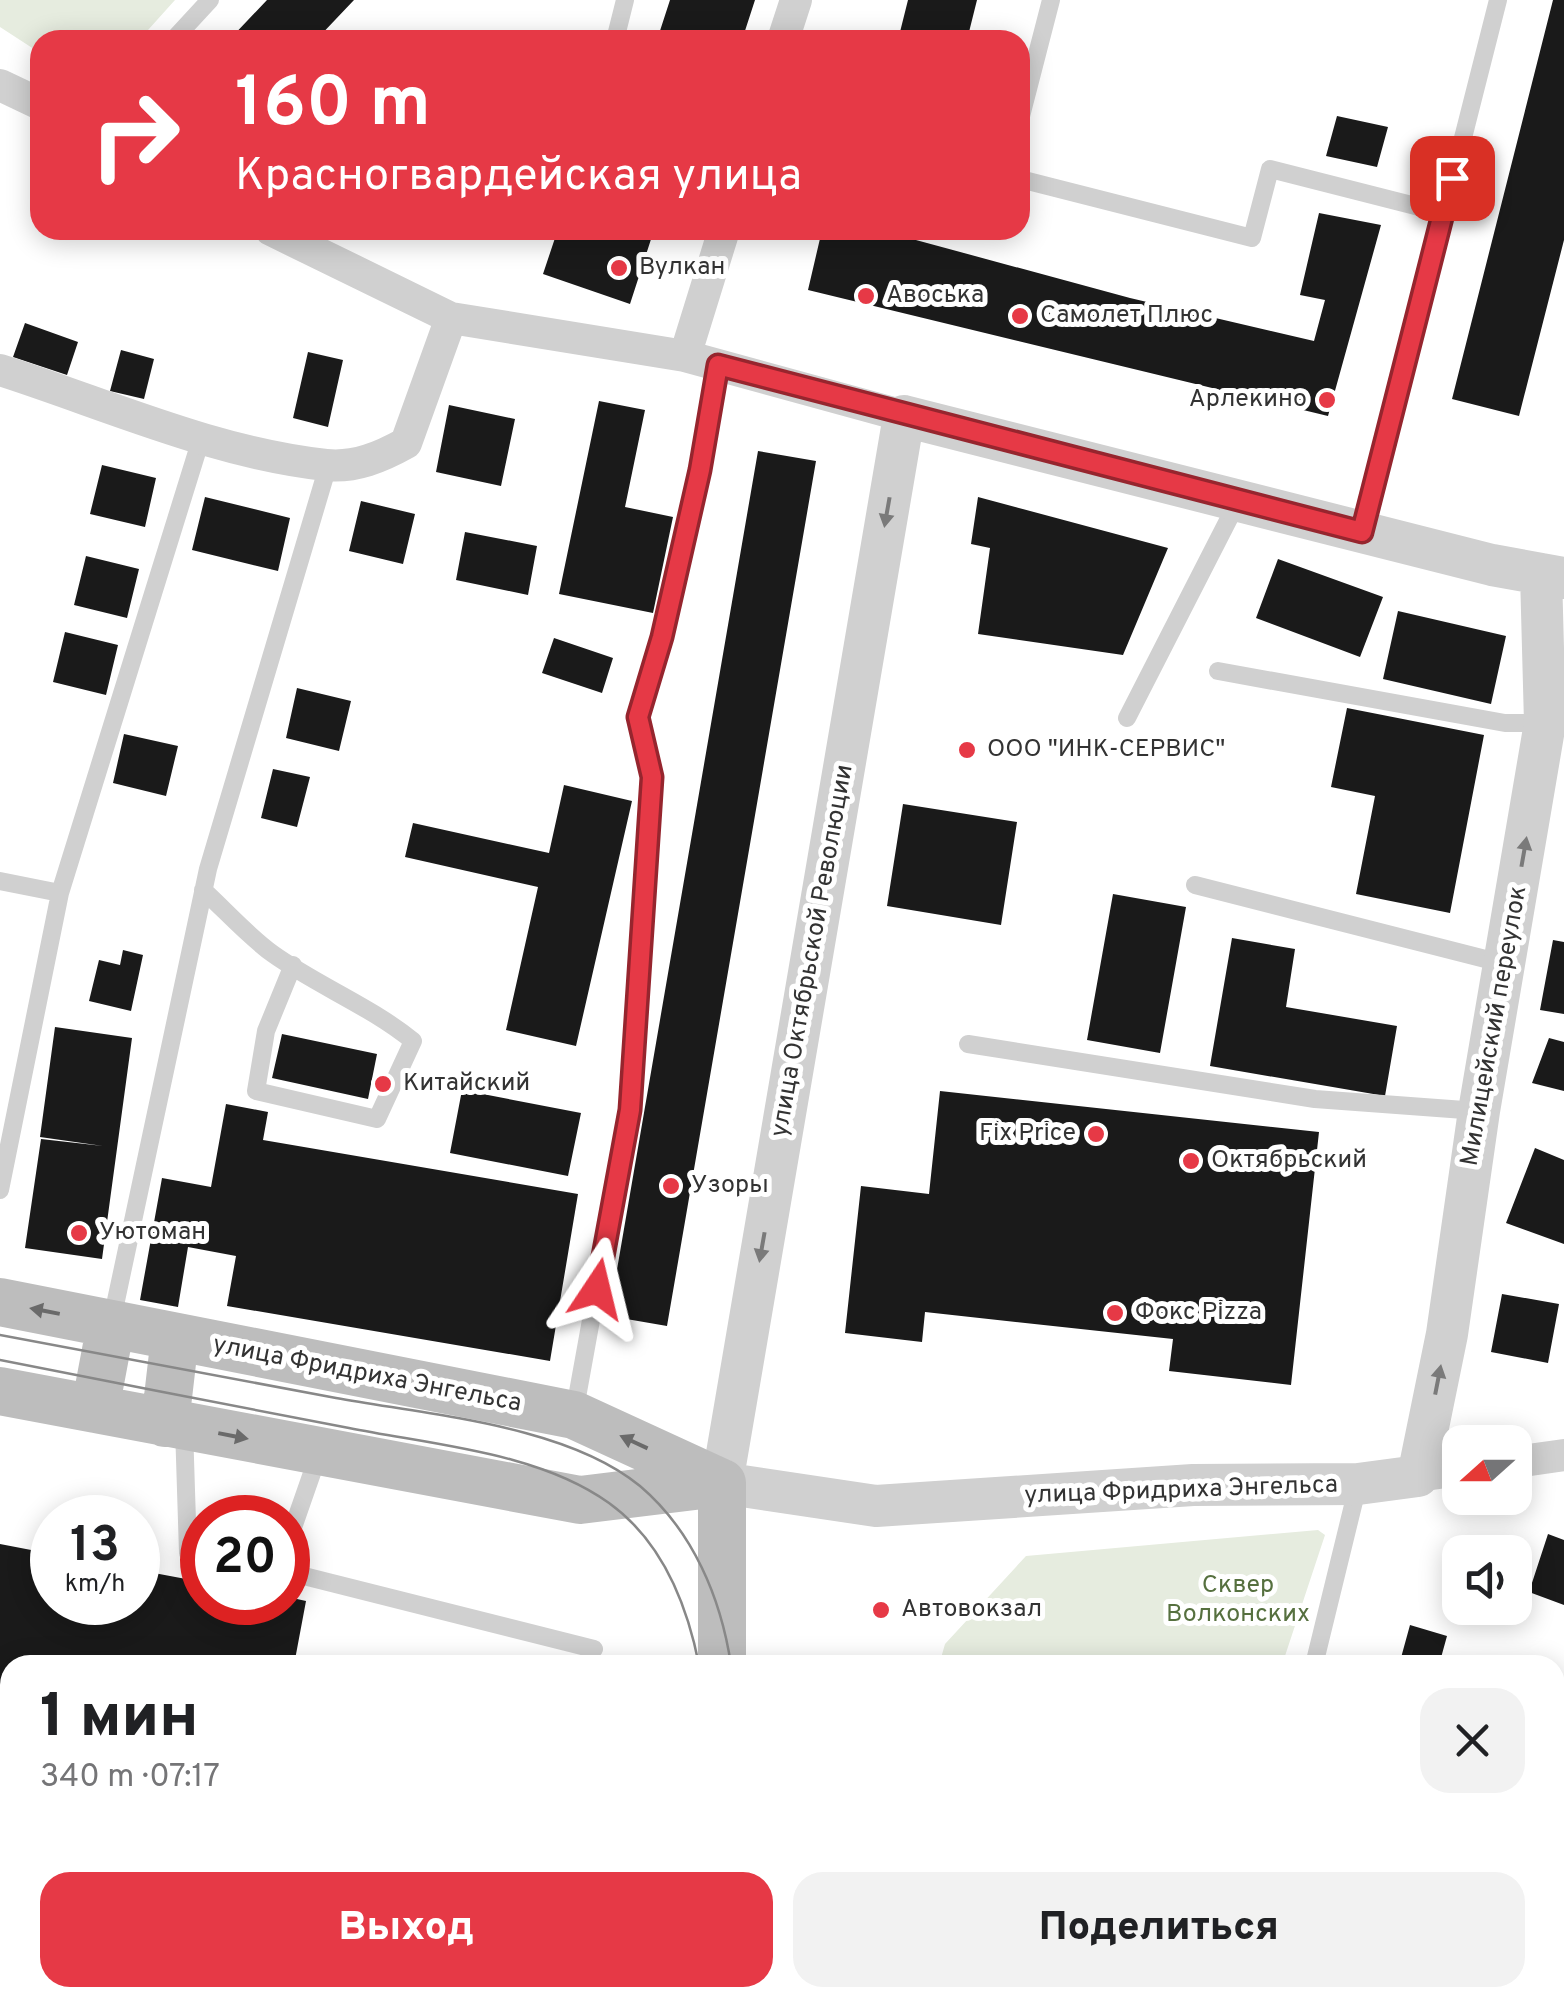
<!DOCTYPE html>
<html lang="ru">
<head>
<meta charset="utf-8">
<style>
	:root { --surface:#fff; --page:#f2f2f2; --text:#202124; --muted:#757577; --accent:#e63946 }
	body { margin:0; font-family:Overpass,sans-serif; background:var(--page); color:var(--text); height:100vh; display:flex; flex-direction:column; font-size:38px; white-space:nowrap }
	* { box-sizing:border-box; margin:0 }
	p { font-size:32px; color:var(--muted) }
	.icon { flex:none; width:55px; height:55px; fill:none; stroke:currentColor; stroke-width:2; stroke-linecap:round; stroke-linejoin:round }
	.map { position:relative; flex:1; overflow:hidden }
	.details { position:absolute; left:0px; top:1655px; width:1565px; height:352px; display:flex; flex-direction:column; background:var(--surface); border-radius:30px 30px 0 0; box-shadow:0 5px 25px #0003 }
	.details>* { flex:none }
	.banner { position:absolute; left:30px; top:30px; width:1000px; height:210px; border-radius:30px; box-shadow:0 5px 25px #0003; background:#e63946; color:#fff; overflow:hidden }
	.needle { width:65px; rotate:249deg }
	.tools { position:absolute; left:1442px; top:1425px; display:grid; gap:20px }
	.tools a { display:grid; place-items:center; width:90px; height:90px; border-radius:20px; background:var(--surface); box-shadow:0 5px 25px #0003; font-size:50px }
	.speed { position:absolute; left:30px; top:1495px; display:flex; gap:20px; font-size:50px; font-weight:700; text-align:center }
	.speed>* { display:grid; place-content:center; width:130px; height:130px; border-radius:50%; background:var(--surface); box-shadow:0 5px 25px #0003; line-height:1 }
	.speed small { font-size:25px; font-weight:400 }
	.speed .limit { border:15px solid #d22; background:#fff; color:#111 }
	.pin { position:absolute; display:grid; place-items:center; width:85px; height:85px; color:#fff; margin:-42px; border-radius:20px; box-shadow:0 5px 15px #0006 }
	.me { position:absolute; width:110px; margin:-55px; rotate:10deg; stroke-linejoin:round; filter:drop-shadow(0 0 8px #0008) }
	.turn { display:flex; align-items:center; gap:35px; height:210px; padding:0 40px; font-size:45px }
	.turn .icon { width:130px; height:130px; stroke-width:2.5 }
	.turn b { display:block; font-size:70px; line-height:85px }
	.round { display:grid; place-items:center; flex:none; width:105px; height:105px; border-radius:30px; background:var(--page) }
	.summary { display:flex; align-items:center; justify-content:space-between; height:170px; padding:0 40px }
	h1 { font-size:60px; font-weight:800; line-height:75px }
	.button { display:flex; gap:20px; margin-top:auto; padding:20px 40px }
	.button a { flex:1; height:115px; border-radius:30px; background:var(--accent); color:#fff; font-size:40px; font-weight:800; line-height:115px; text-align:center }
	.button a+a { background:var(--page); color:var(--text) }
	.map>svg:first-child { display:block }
	.green { fill:#e6ecdf }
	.building { fill:#1a1a1a }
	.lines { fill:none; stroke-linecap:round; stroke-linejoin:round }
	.service { stroke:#d0d0d0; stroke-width:18 }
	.minor { stroke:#d0d0d0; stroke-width:32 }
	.tertiary { stroke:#d0d0d0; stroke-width:42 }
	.secondary { stroke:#bdbdbd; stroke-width:48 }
	.tram { stroke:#888; stroke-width:2.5 }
	.oneway { fill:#7a7a7a }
	.oneway2 { fill:#6a6a6a }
	.route-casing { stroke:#96252e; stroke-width:25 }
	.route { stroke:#e63946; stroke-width:18 }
	.poi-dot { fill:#e63946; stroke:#fff; stroke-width:4 }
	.labels { text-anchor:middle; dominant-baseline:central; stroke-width:10; stroke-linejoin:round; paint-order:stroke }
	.poi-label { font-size:25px; fill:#333; stroke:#fff; text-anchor:start }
	.street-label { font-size:25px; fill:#333; stroke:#fff }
	.park-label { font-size:25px; fill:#56703f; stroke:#fff }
</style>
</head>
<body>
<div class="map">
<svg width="1564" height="2006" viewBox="0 0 1564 2006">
	<rect width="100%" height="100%" fill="#fff"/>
	<path class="green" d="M 0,0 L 175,0 L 139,40 L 40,40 L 40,53 L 0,27 Z
		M 1318,1530 L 1325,1535 L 1282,1665 L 939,1665 L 945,1644 L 1026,1556 Z
		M 864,1998 L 1423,1998 L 1435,2006 L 862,2006 Z"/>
	<path class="building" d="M 267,0 L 354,0 L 316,40 L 229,40 Z
		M 670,0 L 755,0 L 742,40 L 657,40 Z
		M 908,0 L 977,0 L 967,40 L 898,40 Z
		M 1553,0 L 1564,0 L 1564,240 L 1519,416 L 1452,399 Z
		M 1337,116 L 1388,127 L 1377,167 L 1326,156 Z
		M 1319,213 L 1381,225 L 1328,416 L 808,290 L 822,230 L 879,230 L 1130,298 L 1314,341 L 1325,300 L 1300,295 Z
		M 654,230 L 630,304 L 543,274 L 555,238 L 532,231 Z
		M 25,323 L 78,342 L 67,375 L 13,357 Z
		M 121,350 L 154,359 L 144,399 L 110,391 Z
		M 308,352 L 343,360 L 328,427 L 293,418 Z
		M 599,401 L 645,410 L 625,507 L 673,517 L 653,613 L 559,594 Z
		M 449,405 L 515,419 L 501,486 L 436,472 Z
		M 758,451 L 816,461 L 667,1326 L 609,1316 Z
		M 102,465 L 156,478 L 145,527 L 90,514 Z
		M 205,497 L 290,518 L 278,571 L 192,550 Z
		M 978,497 L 1168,548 L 1123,655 L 978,634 L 990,548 L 971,544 Z
		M 361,501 L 415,514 L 403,564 L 349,551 Z
		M 465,532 L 537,546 L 528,595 L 456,580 Z
		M 86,556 L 139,569 L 127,618 L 74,605 Z
		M 1278,559 L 1383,597 L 1360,657 L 1256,618 Z
		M 1398,611 L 1506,636 L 1491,704 L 1383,679 Z
		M 65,632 L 118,645 L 106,695 L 53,682 Z
		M 554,638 L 613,658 L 602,693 L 542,673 Z
		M 297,688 L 351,701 L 339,751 L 286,738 Z
		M 1347,708 L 1484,735 L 1450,913 L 1356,894 L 1375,796 L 1331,787 Z
		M 124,734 L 178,746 L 166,796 L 113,783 Z
		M 273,769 L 310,777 L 297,827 L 261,818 Z
		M 564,785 L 632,801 L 576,1046 L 506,1030 L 538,887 L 405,857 L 413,823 L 549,853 Z
		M 903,804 L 1017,822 L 1001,925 L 887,906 Z
		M 1113,894 L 1186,907 L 1160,1053 L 1087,1040 Z
		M 1232,938 L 1295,949 L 1286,1007 L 1397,1026 L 1385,1096 L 1210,1066 Z
		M 1553,940 L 1564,942 L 1564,1014 L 1540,1010 Z
		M 123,950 L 143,955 L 131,1011 L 89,1001 L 99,960 L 120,965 Z
		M 55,1027 L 132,1038 L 102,1259 L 25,1248 L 41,1139 L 103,1146 L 40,1137 Z
		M 282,1034 L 377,1054 L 368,1099 L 272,1078 Z
		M 1549,1038 L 1564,1042 L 1564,1091 L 1532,1083 Z
		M 462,1090 L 581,1113 L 568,1176 L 450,1153 Z
		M 940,1091 L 1319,1132 L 1291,1385 L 1169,1371 L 1173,1339 L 925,1312 L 922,1342 L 845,1333 L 861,1186 L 929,1194 Z
		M 226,1104 L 268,1112 L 263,1140 L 578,1194 L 550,1361 L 227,1306 L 236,1256 L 188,1247 L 178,1307 L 140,1300 L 162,1178 L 211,1187 Z
		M 1535,1148 L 1564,1160 L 1564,1244 L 1506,1223 Z
		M 1502,1294 L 1559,1304 L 1548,1363 L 1491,1352 Z
		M 1548,1534 L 1564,1540 L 1564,1605 L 1529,1592 Z
		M 0,1544 L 52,1554 L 52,1602 L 138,1602 L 138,1570 L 202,1582 L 202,1602 L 288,1602 L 288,1597 L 306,1601 L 294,1665 L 10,1665 L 10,1998 L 233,1998 L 231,2006 L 0,2006 Z
		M 1410,1625 L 1447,1636 L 1439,1665 L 1399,1665 Z
		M 1555,1722 L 1564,1725 L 1564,1790 L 1555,1787 Z
		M 1555,1960 L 1564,1967 L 1564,2006 L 1518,2006 L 1507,1998 L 1555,1998 Z
		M 484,1998 L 619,1998 L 619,2006 L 484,2006 Z"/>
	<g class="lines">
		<path class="service" d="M 173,40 L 210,0
			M 615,40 L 625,0
			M 1020,120 L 1051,0
			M 1020,179 L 1252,238 L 1270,169 L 1443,213
			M 1363,532 L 1498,0
			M 1218,671 L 1505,723 L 1545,723
			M 1127,718 L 1238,501
			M 0,881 L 60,893
			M 1195,885 L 1505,964
			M 203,890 C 226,911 248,936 273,954 C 318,986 370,1006 413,1041 L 377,1119 L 256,1091 L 266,1031 L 293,965
			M 968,1044 L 1315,1099 L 1478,1111
			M 0,1190 L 60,893 L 201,439
			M 111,1324 L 208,869 L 328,466
			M 574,1414 L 629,1110 L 652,777 L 637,717 L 662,637 L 701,470 L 718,365
			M 184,1427 L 188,1553 L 202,1555
			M 288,1542 L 319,1453
			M 288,1572 L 594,1649
			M 1314,1665 L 1358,1485
			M 1555,1934 L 1564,1939
			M 827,2006 L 828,1998"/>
		<path class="minor" d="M 783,40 L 796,0
			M 0,85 L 40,104
			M 271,230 L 451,318 L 685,356 L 904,416
			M 685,356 L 724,230
			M 0,370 C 106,404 214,453 326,465 C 355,468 381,457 406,443 L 451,318
			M 1515,1462 L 1564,1455
			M 1418,1476 L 1460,1470"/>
		<path class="tertiary" d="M 1541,574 L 1545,723 L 1479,1111 L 1447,1334 L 1418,1476 L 1358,1484 L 1193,1485 L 876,1506 L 722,1483 L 904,416 L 1492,565 L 1564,578"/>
		<path class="secondary" d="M 0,1302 L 574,1415 L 722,1483
			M 0,1391 L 580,1500 L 719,1483
			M 95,1409 L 111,1324
			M 165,1423 L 175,1337
			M 722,1483 L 722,1665
			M 723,1998 L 723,2006"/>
		<path class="tram" d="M 0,1335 C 112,1356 224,1377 336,1398 C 429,1415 566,1425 640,1486 C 693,1531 721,1598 731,1665
			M 0,1360 C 116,1383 233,1406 349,1428 C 433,1445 538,1452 609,1503 C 662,1541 687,1604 699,1665
			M 705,1998 L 706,2006
			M 735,1998 L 736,2006"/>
	</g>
	<defs><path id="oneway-solid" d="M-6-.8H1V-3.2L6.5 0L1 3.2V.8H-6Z" transform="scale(2.5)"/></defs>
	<g class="oneway">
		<use href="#oneway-solid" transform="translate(887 512) rotate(100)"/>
		<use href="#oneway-solid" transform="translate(1524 852) rotate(-80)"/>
		<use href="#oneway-solid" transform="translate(762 1247) rotate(100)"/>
		<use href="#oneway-solid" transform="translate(1438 1380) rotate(-79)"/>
	</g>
	<g class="oneway2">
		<use href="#oneway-solid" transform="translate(45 1311) rotate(-169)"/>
		<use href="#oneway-solid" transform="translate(233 1436) rotate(11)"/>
		<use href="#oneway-solid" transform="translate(634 1442) rotate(-155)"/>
	</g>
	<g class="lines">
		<g class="route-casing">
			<path id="route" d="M 597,1289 L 630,1110 L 652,777 L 638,717 L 662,637 L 700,470 L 718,365 L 1362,532 L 1452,178"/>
		</g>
		<use href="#route" class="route"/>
	</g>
	<g class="poi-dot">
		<circle cx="619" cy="268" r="10"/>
		<circle cx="866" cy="296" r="10"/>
		<circle cx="1020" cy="316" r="10"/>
		<circle cx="1327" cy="400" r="10"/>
		<circle cx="967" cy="750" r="10"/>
		<circle cx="383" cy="1084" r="10"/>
		<circle cx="1096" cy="1134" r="10"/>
		<circle cx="1191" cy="1161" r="10"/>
		<circle cx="671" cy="1186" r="10"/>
		<circle cx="79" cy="1233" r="10"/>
		<circle cx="1115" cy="1313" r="10"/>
		<circle cx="881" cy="1610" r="10"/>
	</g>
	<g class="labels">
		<g class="poi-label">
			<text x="639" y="268">Вулкан</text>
			<text x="886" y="296">Авоська</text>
			<text x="1040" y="316">Самолет Плюс</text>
			<text x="1307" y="400" text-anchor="end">Арлекино</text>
			<text x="987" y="750">ООО "ИНК-СЕРВИС"</text>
			<text x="403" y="1084">Китайский</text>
			<text x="1076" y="1134" text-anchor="end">Fix Price</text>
			<text x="1211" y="1161">Октябрьский</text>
			<text x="691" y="1186">Узоры</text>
			<text x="99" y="1233">Уютоман</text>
			<text x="1135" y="1313">Фокс Pizza</text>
			<text x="901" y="1610">Автовокзал</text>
		</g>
		<g class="street-label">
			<text transform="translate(813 951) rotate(-80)">улица Октябрьской Революции</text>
			<text transform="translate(1495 1026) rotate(-80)">Милицейский переулок</text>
			<text transform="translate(367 1375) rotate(11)">улица Фридриха Энгельса</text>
			<text transform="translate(1181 1491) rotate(-2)">улица Фридриха Энгельса</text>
		</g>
		<g class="park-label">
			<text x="1238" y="1586">Сквер<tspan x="1238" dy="29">Волконских</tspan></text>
		</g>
	</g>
</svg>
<div class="tools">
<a><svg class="needle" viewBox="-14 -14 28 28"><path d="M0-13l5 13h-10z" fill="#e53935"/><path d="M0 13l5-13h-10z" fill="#757577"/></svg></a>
<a><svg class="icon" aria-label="sound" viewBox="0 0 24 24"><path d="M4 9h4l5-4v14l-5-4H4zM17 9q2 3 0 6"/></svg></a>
</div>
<div class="speed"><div>13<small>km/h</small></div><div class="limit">20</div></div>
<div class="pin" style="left:1452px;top:178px;background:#d93025"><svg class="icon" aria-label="arrive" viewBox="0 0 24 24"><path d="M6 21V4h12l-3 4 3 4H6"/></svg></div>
<svg class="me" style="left:597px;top:1289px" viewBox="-20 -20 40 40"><path d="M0-17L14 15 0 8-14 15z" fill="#e63946" stroke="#fff" stroke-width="4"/></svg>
<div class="banner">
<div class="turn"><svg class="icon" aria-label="right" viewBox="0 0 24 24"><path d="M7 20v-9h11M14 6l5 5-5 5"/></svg><div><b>160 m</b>Красногвардейская улица</div></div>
</div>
<section class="details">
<div class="summary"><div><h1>1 мин</h1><p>340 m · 07:17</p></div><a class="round"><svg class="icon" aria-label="close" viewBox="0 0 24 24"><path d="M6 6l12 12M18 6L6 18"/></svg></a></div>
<div class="button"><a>Выход</a><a>Поделиться</a></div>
</section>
</div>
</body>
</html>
